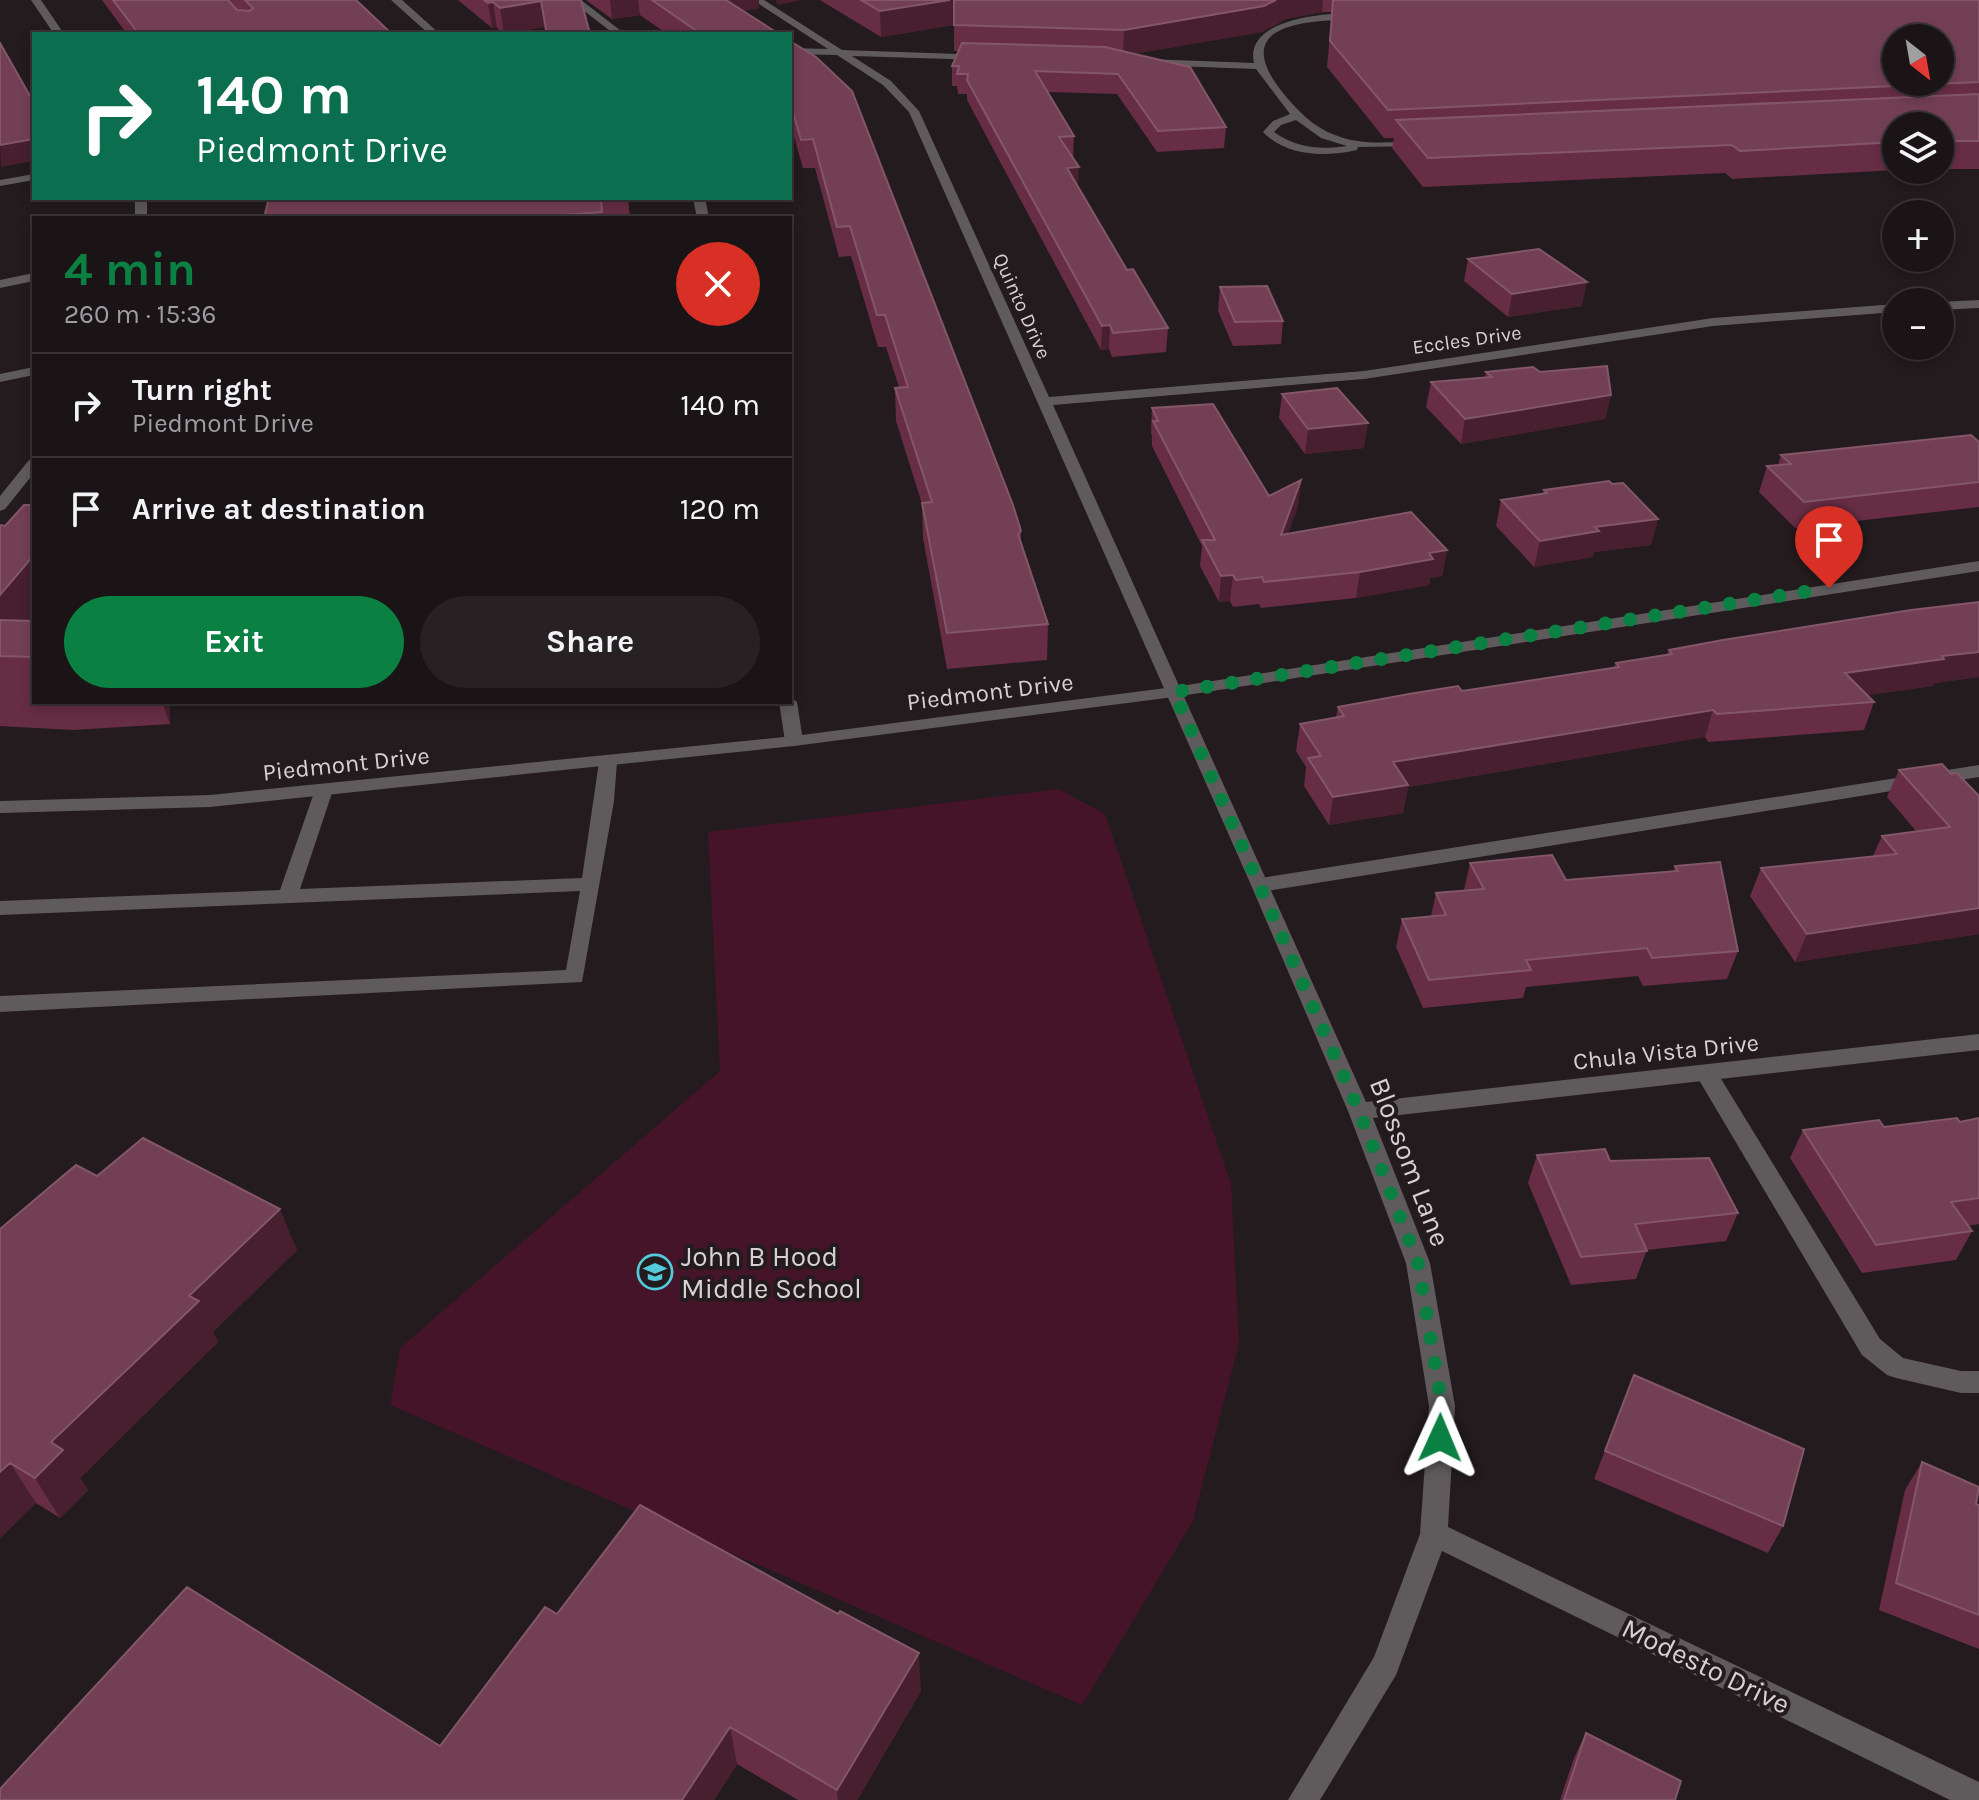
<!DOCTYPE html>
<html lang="en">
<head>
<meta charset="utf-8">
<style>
	:root { --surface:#1a1416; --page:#272123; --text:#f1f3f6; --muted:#9f9ea1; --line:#383335; --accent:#0b8043 }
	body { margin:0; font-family:Karla,sans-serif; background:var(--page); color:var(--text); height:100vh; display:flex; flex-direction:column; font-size:30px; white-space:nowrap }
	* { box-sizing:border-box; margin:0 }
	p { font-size:26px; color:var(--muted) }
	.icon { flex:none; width:44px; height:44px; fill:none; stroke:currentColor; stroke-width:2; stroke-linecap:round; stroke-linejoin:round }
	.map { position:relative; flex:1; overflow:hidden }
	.side { position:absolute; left:32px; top:216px; width:760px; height:488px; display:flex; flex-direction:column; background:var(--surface); border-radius:0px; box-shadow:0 4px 12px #0003,0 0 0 2px var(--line) }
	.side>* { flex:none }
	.banner { position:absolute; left:32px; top:32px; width:760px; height:168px; border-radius:0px; box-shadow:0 4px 12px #0003,0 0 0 2px var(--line); background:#0b6e4f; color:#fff; overflow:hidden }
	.needle { width:52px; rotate:149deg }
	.fabs { position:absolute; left:1882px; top:24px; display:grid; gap:16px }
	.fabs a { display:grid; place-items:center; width:72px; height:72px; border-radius:50%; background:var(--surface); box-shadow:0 4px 12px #0003,0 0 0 2px var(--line); font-size:40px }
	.pin { position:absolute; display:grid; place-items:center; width:68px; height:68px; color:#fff; margin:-82px -34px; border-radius:50% 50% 50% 0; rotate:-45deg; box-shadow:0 0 8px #0007 }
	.pin .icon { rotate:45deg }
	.me { position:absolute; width:88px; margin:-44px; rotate:1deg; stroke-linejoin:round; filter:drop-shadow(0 0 6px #0008) }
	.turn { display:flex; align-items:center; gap:28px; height:168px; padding:0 32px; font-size:36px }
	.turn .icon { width:104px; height:104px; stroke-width:2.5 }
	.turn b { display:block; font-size:56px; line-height:68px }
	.round { display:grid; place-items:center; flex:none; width:84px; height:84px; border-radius:42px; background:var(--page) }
	.overview { display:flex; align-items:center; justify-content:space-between; height:136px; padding:0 32px }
	h1 { font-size:48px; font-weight:700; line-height:60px; color:var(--accent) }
	.button { display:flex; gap:16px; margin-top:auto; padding:16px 32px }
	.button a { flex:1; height:92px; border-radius:48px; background:var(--accent); color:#fff; font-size:32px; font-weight:700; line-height:92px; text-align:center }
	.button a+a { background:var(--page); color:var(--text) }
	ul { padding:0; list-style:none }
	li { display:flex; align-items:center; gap:24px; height:104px; padding:0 32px; border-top:2px solid var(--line) }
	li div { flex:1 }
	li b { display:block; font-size:30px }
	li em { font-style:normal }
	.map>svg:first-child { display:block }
	.green { fill:#461429 }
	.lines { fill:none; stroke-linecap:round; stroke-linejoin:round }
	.service { fill:#5f5a5c; fill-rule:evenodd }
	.minor { fill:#5f5a5c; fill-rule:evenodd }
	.tertiary { fill:#5f5a5c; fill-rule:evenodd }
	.wall { fill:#672d45 }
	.shaded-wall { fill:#471f2f }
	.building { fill:#733f54; stroke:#835668; stroke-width:2; fill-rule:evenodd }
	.route { stroke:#0b8043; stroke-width:14; stroke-dasharray:0 25.2 }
	.labels { text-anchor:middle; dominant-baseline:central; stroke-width:8; stroke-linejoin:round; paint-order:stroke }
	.far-street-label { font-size:20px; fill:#d7d1d3; stroke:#231b1e }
	.street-label { font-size:24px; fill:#d7d1d3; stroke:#231b1e }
	.near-street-label { font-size:28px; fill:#d7d1d3; stroke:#231b1e }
	.near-poi-label { font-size:28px; fill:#d7d1d3; stroke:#231b1e; text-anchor:start }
</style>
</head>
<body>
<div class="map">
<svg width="1979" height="1800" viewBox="0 0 1979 1800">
	<rect width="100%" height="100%" fill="#231b1e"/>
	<path class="green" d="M 1059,789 L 1105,814 L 1231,1184 L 1239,1343 L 1193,1521 L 1082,1705 L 390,1405 L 400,1348 L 720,1071 L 708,832 Z"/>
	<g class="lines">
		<path class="service" d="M 570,0 L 581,0 L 625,34 L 614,34 Z
			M 34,174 L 34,180 L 0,186 L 0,180 Z
			M 693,198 L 705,198 L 709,218 L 697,218 Z
			M 34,273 L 34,281 L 0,288 L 0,280 Z
			M 34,367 L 34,375 L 0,382 L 0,374 Z
			M 790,697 L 797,702 L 803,741 L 794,746 L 785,741 L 779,702 L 790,702 Z
			M 608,756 L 617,762 L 614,801 L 582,982 L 0,1012 L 0,996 L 566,970 L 580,891 L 0,915 L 0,901 L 280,890 L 315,790 L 324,784 L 333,790 L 300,889 L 582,878 L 599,762 Z
			M 1979,765 L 1979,777 L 1261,892 L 1251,885 L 1261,878 Z
			M 1707,1067 L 1715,1069 L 1880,1339 L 1903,1358 L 1961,1371 L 1979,1371 L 1979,1393 L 1961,1393 L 1896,1378 L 1887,1375 L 1862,1355 L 1696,1075 L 1699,1069 Z"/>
		<path class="minor" d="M 391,0 L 402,0 L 440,34 L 429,34 Z
			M 753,0 L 764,0 L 842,50 L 987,55 L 983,60 L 852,56 L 891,81 L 919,111 L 1049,397 L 1364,371 L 1713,318 L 1896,304 L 1896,312 L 1713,326 L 1364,379 L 1053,405 L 1366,1102 L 1979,1034 L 1979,1050 L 1373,1118 L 1430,1263 L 1455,1406 L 1448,1527 L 1979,1782 L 1979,1800 L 1950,1800 L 1442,1551 L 1396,1675 L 1320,1800 L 1288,1800 L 1374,1657 L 1420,1534 L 1429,1406 L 1406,1263 L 1348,1111 L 1251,885 L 909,112 L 883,85 L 837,55 L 790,54 L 790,48 L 828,49 Z
			M 1359,14 L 1356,19 C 1303,21 1228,24 1283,93 C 1298,111 1313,127 1335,135 C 1361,146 1392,142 1420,141 L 1424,142 L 1424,146 L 1358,147 L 1357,150 C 1325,157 1287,157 1263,132 L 1273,121 L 1290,114 L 1256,69 L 1147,65 L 1142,62 L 1147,59 L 1254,63 C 1243,18 1331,11 1359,14 ZM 1296,120 L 1321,138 L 1347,146 C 1321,150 1296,148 1274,132 L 1281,125 Z
			M 1979,300 L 1979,308 L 1940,310 L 1940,302 Z"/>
		<path class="tertiary" d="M 31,0 L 41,0 L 64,34 L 54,34 Z
			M 135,198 L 147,198 L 147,218 L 135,218 Z
			M 34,459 L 34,473 L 5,509 L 0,511 L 0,496 L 29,460 Z
			M 1979,561 L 1979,571 L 1174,697 L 794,746 L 210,807 L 0,813 L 0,801 L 210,795 L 794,736 L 1174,687 Z"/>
	</g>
	<path class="wall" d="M 102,0 L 228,0 L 238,10 L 229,0 L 356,0 L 392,34 L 127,34 Z
		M 458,0 L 581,0 L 590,34 L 546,34 L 544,27 L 504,34 L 497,28 L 492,28 Z
		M 586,0 L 759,0 L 759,8 L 742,11 L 779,34 L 667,34 L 640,15 L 612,19 Z
		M 820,0 L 1979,0 L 1979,169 L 1940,169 L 1940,126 L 1896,126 L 1896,170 L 1732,179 L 1725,173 L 1423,187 L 1392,148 L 1394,138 L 1384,138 L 1327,67 L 1332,12 L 1322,12 L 1286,19 L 1262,32 L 1133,54 L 1226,127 L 1224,148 L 1157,152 L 1117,94 L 1048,92 L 1074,136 L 1073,158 L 1078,187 L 1127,270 L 1168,328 L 1166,352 L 1112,357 L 1109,349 L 1101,350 L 967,100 L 967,94 L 958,94 L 957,86 L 952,86 L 952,66 L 959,51 L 954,51 L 954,25 L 881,37 Z
		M 790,41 L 1021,531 L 1021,543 L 1048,624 L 1047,660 L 947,669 L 923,538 L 922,504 L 896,421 L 895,388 L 899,387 L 886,347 L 878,347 L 851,256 L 839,257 L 815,168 L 803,168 L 790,123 Z
		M 269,198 L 628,198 L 630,218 L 264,218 Z
		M 1468,259 L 1582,306 L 1508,317 L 1464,281 Z
		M 1220,287 L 1283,321 L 1281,344 L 1233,346 L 1218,311 Z
		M 1486,372 L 1540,372 L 1611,395 L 1605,419 L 1461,444 L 1426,407 L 1431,382 L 1485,377 Z
		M 1282,394 L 1364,448 L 1305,454 L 1279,418 Z
		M 1152,408 L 1269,496 L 1301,480 L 1298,506 L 1288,533 L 1447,550 L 1442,576 L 1430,578 L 1429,585 L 1356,598 L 1261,608 L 1259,604 L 1233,607 L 1230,601 L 1219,602 L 1200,566 L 1202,546 L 1152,446 L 1152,436 L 1151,433 Z
		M 1979,442 L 1979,507 L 1795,528 L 1759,492 L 1767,466 L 1778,465 L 1781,455 Z
		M 1612,484 L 1658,519 L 1651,545 L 1594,552 L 1593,557 L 1534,567 L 1496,526 L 1501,500 L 1543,493 L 1544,490 Z
		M 34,505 L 34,702 L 170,702 L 170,724 L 73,730 L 0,726 L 0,525 L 5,526 Z
		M 1979,602 L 1979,677 L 1934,683 L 1933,686 L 1867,695 L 1874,702 L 1864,730 L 1708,742 L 1705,737 L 1408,787 L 1403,813 L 1329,825 L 1304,786 L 1306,767 L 1296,751 L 1300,724 L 1336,717 L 1338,707 L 1462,691 L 1614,667 L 1616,663 L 1667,654 L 1669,650 Z
		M 1942,764 L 1979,934 L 1795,962 L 1750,896 L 1761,868 L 1873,856 L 1882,836 L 1917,832 L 1887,797 L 1899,770 Z
		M 1470,863 L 1566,880 L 1673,872 L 1675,866 L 1738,951 L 1727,979 L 1643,986 L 1638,976 L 1526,987 L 1523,998 L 1423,1008 L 1396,947 L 1402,919 L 1431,916 L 1436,893 L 1464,890 Z
		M 1979,1118 L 1979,1224 L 1968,1226 L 1972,1231 L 1956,1260 L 1862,1273 L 1790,1158 L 1803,1130 L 1884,1127 L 1960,1122 Z
		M 1537,1155 L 1738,1213 L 1726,1241 L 1647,1250 L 1636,1279 L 1571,1285 L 1528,1183 Z
		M 97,1176 L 297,1250 L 213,1332 L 218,1342 L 80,1478 L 88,1490 L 60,1518 L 36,1503 L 0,1538 L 0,1229 Z
		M 1634,1375 L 1783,1526 L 1768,1553 L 1594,1479 Z
		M 1922,1462 L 1979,1505 L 1979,1649 L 1879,1610 L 1905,1490 Z
		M 557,1614 L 921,1691 L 857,1800 L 798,1800 L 737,1764 L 714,1800 L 0,1800 L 440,1746 Z
		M 1586,1733 L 1675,1800 L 1560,1800 L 1574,1758 Z"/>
	<path class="shaded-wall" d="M 610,0 L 638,0 L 640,15 L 612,19 Z
		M 712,0 L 759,0 L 759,8 L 713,16 Z
		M 776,0 L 803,0 L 777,5 Z
		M 950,0 L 954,0 L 954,25 L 881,37 L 880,11 Z
		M 1276,0 L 1323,0 L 1322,12 L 1286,19 L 1262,32 L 1123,56 L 1124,30 Z
		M 541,1 L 544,27 L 504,34 L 500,8 Z
		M 493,2 L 497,28 L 492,28 L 488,3 Z
		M 34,139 L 34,161 L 1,167 L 0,145 Z
		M 1079,167 L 1078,188 L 1067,168 Z
		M 1587,282 L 1582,306 L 1508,317 L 1512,294 Z
		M 1110,325 L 1109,349 L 1101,350 L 1102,326 Z
		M 1611,395 L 1605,419 L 1461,444 L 1465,419 Z
		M 1368,423 L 1364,448 L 1305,454 L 1308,429 Z
		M 1301,480 L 1298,506 L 1278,561 L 1281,535 Z
		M 1658,519 L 1651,545 L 1594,552 L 1593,557 L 1534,567 L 1540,541 L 1595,527 Z
		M 1447,550 L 1442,576 L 1430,578 L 1429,585 L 1356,598 L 1360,572 L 1429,553 Z
		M 34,555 L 34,657 L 0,656 L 0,595 Z
		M 1233,575 L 1230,601 L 1219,602 L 1221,576 Z
		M 1979,652 L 1979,677 L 1934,683 L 1933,686 L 1835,700 L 1845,673 L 1942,656 Z
		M 162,702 L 170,702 L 170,724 Z
		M 1713,710 L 1705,737 L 1408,787 L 1403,813 L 1329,825 L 1333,797 L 1393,762 Z
		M 1979,908 L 1979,934 L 1795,962 L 1807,934 Z
		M 280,1209 L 297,1250 L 213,1332 L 218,1342 L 80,1478 L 88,1490 L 60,1518 L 35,1478 L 51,1442 L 189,1296 Z
		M 10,1463 L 36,1503 L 0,1538 L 0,1472 Z
		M 919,1653 L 921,1691 L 857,1800 L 838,1800 L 837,1790 Z
		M 730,1727 L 737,1764 L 714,1800 L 682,1800 Z"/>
	<path class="building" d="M 113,0 L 228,0 L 237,10 L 250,11 L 253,8 L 245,0 L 356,0 L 392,34 L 139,34 Z
		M 484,0 L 581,0 L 590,34 L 547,34 L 541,1 L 500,8 L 493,2 L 488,3 Z
		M 652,0 L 726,0 L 779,34 L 701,34 Z
		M 861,0 L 950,0 L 880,11 Z
		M 954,0 L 1276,0 L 1264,6 L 1124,30 L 954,25 Z
		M 1333,0 L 1979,0 L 1979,82 L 1388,110 L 1330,41 ZM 1896,38 L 1940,38 L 1940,82 L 1896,82 Z
		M 790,41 L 816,57 L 852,91 L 1013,505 L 1021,531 L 1018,534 L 1048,624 L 947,633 L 922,503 L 932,502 L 895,388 L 908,387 L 885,315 L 877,315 L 850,226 L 837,227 L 813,139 L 801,140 L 790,102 Z
		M 0,43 L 34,103 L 34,139 L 0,145 Z
		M 962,43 L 1105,47 L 1190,67 L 1226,127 L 1158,131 L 1118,74 L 1035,71 L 1074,136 L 1059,137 L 1079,167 L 1067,168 L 1127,270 L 1133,269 L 1168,328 L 1113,333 L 1110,325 L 1102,326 L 967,80 L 968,74 L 957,74 L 959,66 L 952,66 Z
		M 1979,94 L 1979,141 L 1940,141 L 1940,126 L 1896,126 L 1896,142 L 1740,151 L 1732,145 L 1428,158 L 1396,120 Z
		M 269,198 L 601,198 L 602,212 L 525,218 L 264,218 Z
		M 1539,249 L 1587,282 L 1512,294 L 1468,259 Z
		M 1267,286 L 1283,321 L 1235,322 L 1220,287 Z
		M 1607,366 L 1611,395 L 1465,419 L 1431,382 L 1492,377 L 1486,372 L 1533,367 L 1540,372 Z
		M 1337,388 L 1368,423 L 1308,429 L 1282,394 Z
		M 1213,404 L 1269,496 L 1301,480 L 1281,535 L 1411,512 L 1447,550 L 1429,553 L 1433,559 L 1360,572 L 1264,582 L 1262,577 L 1236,580 L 1233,575 L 1221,576 L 1202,540 L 1215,540 L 1153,421 L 1158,421 L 1152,408 Z
		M 1971,435 L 1979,442 L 1979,482 L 1804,502 L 1767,466 L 1791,464 L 1781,455 Z
		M 1609,481 L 1612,484 L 1623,483 L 1658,519 L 1595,527 L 1599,531 L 1540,541 L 1501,500 L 1547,493 L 1544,490 Z
		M 24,505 L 34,505 L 34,555 L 0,595 L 0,525 L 5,526 Z
		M 1979,602 L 1979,652 L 1942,656 L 1944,659 L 1845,673 L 1874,702 L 1717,714 L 1713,710 L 1393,762 L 1408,785 L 1333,797 L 1308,758 L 1321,756 L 1300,724 L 1344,716 L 1338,707 L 1409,694 L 1458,686 L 1462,691 L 1619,667 L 1616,663 L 1672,654 L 1669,650 L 1723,640 L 1911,610 Z
		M 0,620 L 34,621 L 34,657 L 0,656 Z
		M 1942,764 L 1951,774 L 1957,773 L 1979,796 L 1979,908 L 1807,934 L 1761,868 L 1897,854 L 1882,836 L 1950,827 L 1899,770 Z
		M 1552,855 L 1566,880 L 1678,871 L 1675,866 L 1720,862 L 1738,951 L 1652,958 L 1647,948 L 1526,960 L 1531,970 L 1429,980 L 1402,919 L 1446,915 L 1436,893 L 1484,889 L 1470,863 Z
		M 1957,1118 L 1960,1122 L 1979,1118 L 1979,1198 L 1951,1202 L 1972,1231 L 1876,1245 L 1803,1130 L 1879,1120 L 1884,1127 Z
		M 143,1138 L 280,1209 L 189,1296 L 199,1301 L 51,1442 L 63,1450 L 35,1478 L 10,1463 L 0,1472 L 0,1229 L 76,1165 L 97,1176 Z
		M 1605,1149 L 1610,1161 L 1709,1158 L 1738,1213 L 1635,1224 L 1647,1251 L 1581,1257 L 1537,1155 Z
		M 1634,1375 L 1804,1449 L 1783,1526 L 1605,1451 Z
		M 1922,1462 L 1979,1487 L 1976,1504 L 1979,1505 L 1979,1615 L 1896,1583 Z
		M 640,1505 L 838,1614 L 840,1611 L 919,1653 L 837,1790 L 730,1727 L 682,1800 L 0,1800 L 0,1789 L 187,1587 L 440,1746 L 545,1607 L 557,1614 Z
		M 1586,1733 L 1681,1781 L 1675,1800 L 1564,1800 Z"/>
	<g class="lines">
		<path class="route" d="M 1440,1438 L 1442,1406 L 1418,1263 L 1359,1111 L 1174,692 L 1829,588"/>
	</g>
	<defs>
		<g id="school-ring" transform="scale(1.8)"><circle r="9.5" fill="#231b1e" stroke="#53cbdb" stroke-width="1.5"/><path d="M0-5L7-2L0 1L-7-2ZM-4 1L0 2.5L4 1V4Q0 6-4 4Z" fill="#53cbdb"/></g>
	</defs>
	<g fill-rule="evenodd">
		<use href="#school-ring" x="655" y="1272"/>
	</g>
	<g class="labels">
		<g class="far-street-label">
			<text transform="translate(1022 306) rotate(66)">Quinto Drive</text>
			<text transform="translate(1467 340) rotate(-8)">Eccles Drive</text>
		</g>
		<g class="street-label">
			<text transform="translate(990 692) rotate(-7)">Piedmont Drive</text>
			<text transform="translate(346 764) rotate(-6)">Piedmont Drive</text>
			<text transform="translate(1666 1052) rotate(-6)">Chula Vista Drive</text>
		</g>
		<g class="near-street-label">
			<text transform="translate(1410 1162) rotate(69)">Blossom Lane</text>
			<text transform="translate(1706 1666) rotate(26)">Modesto Drive</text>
		</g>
		<g class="near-poi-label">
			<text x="681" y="1256">John B Hood<tspan x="681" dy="32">Middle School</tspan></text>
		</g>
	</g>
</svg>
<div class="fabs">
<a><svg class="needle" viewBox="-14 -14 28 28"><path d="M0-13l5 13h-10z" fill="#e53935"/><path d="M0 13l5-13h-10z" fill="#9f9ea1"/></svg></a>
<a><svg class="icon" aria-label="layers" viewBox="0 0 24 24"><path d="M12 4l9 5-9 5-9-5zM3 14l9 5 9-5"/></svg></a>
<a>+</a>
<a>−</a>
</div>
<div class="pin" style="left:1829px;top:588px;background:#d93025"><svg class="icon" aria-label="arrive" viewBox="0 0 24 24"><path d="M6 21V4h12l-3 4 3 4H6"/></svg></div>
<svg class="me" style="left:1440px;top:1438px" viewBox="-20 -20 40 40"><path d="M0-17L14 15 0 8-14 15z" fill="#0b8043" stroke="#fff" stroke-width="4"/></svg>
<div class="banner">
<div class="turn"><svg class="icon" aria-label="right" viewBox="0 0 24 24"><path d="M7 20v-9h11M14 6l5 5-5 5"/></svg><div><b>140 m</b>Piedmont Drive</div></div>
</div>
<section class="side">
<div class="overview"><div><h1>4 min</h1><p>260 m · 15:36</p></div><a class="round" style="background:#d93025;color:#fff"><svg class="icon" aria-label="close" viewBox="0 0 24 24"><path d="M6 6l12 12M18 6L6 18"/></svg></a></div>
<ul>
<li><svg class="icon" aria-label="right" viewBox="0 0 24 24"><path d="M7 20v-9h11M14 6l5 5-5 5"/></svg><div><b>Turn right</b><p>Piedmont Drive</p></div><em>140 m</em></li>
<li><svg class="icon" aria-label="arrive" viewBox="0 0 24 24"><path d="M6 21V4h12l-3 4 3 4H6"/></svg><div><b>Arrive at destination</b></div><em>120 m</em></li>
</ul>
<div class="button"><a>Exit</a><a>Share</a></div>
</section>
</div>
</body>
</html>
